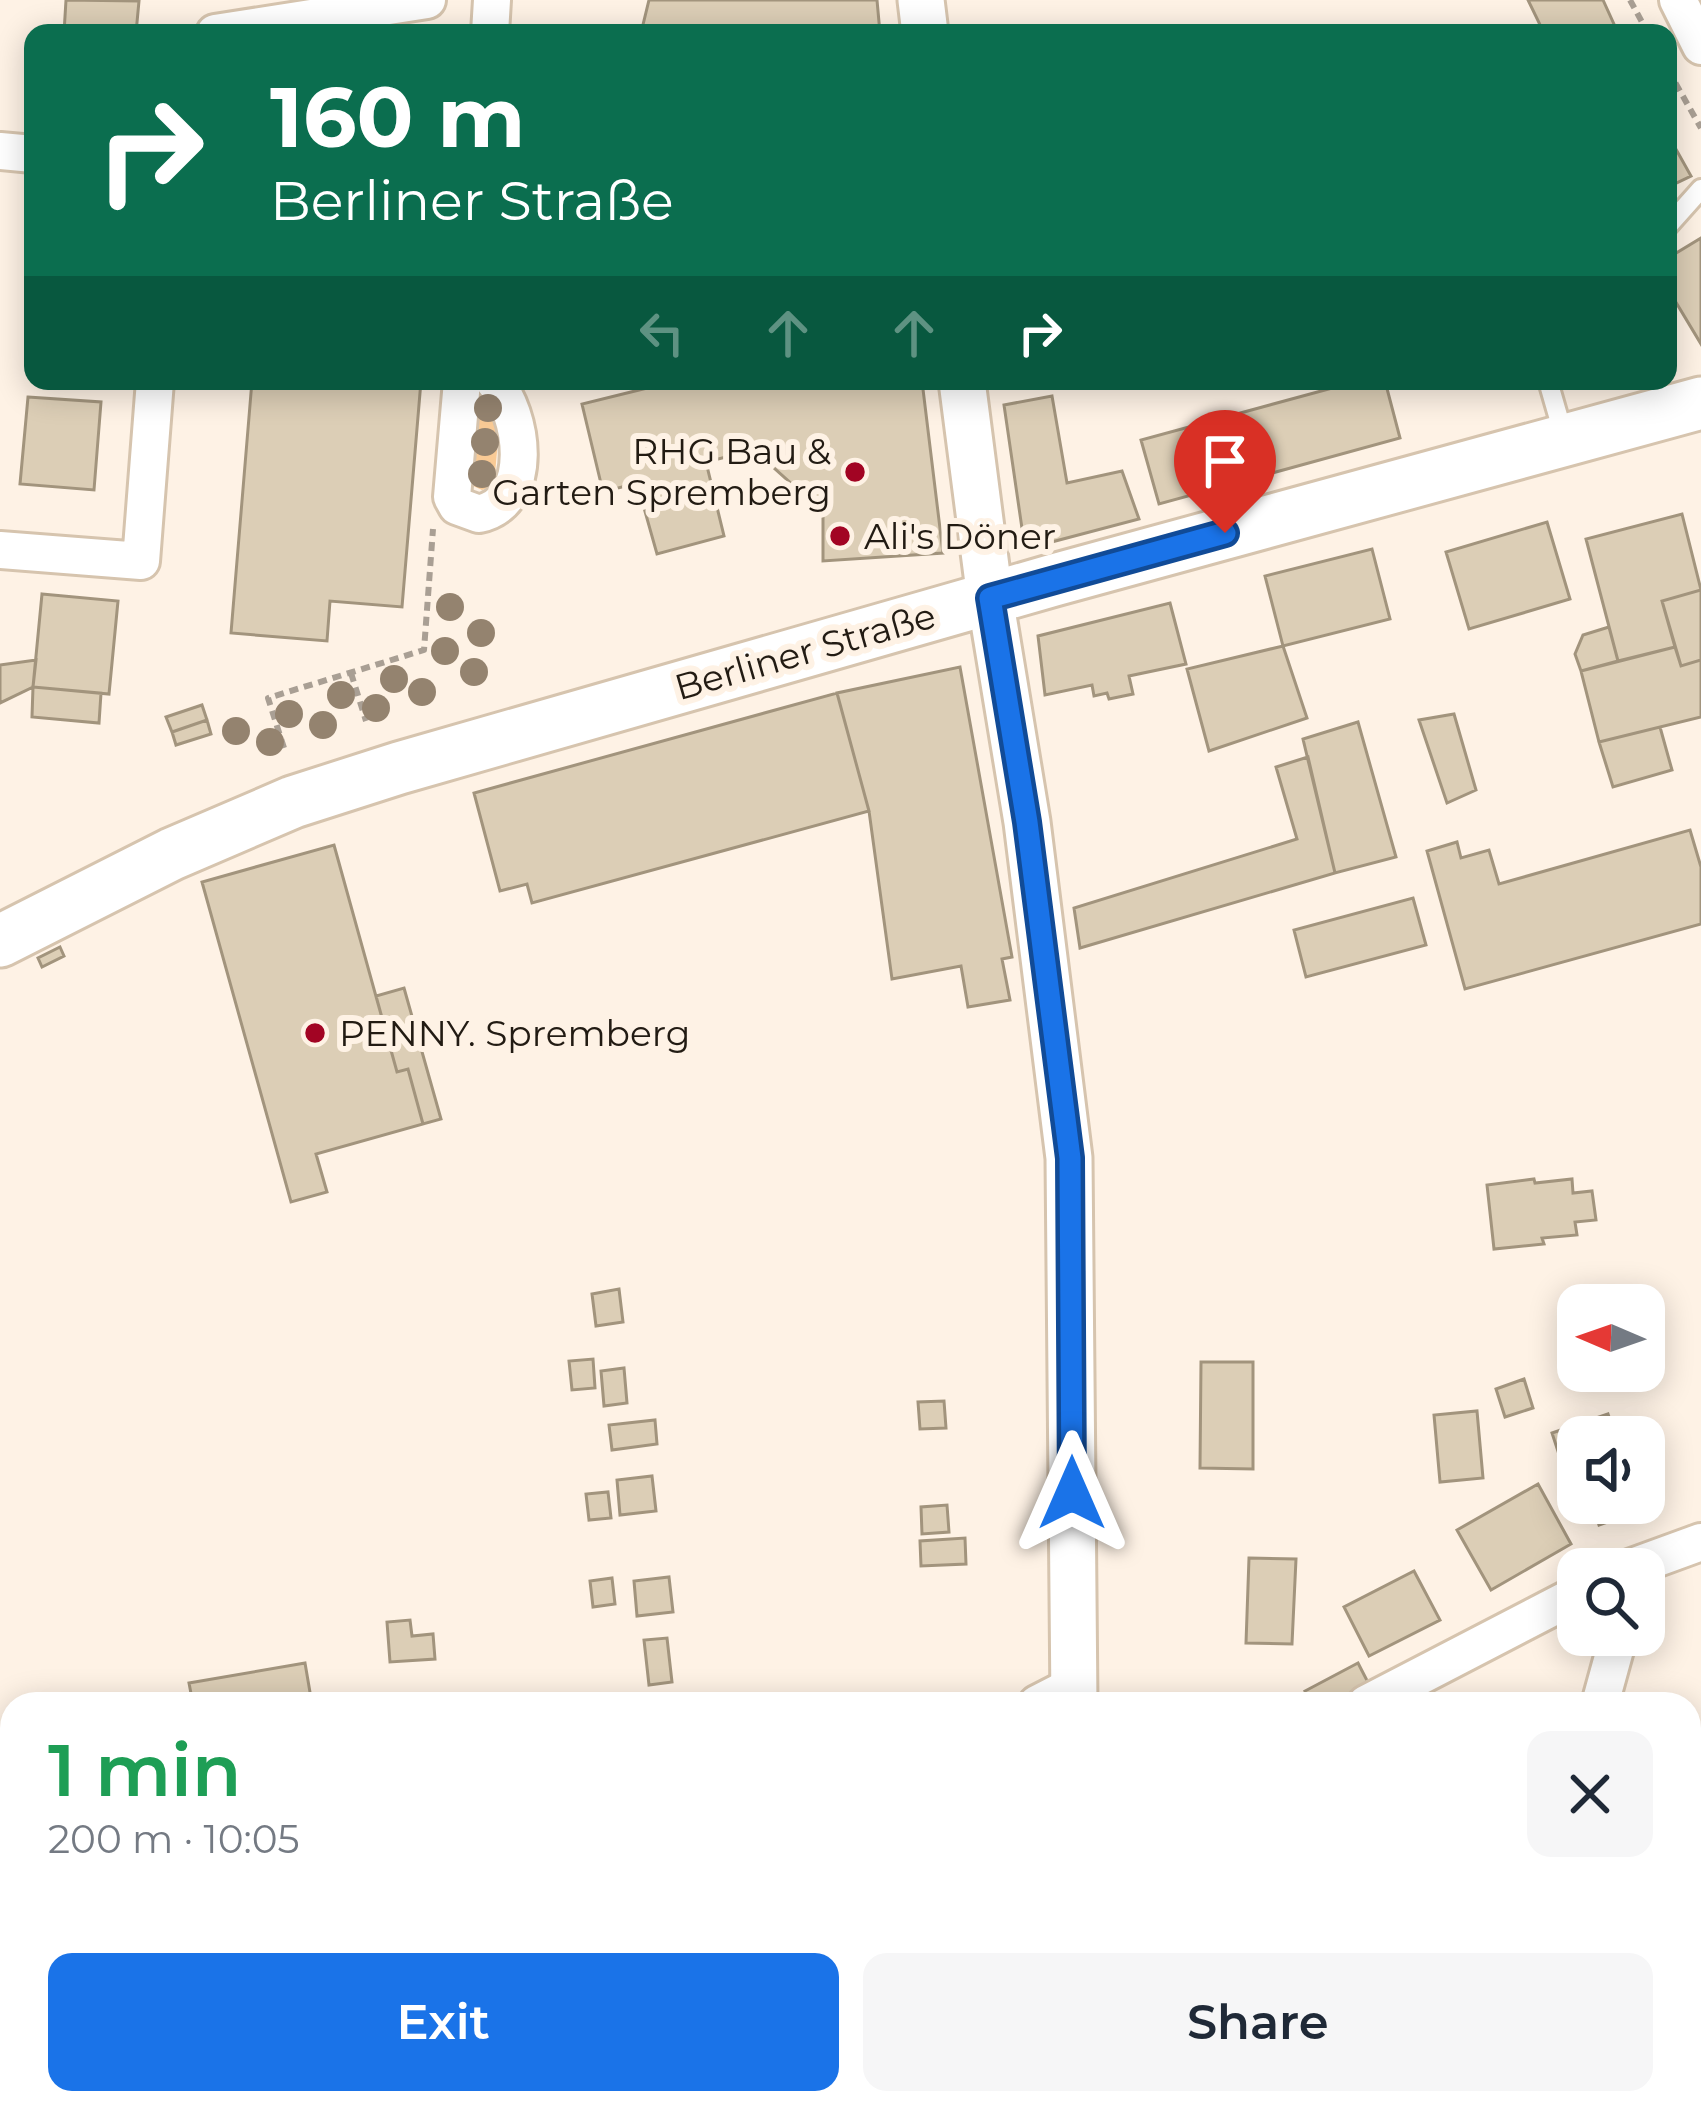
<!DOCTYPE html>
<html lang="en">
<head>
<meta charset="utf-8">
<style>
	:root { --surface:#fff; --page:#f6f6f7; --text:#1f2937; --muted:#747a83; --accent:#1a73e8 }
	body { margin:0; font-family:Montserrat,sans-serif; background:var(--page); color:var(--text); height:100vh; display:flex; flex-direction:column; font-size:45px; white-space:nowrap }
	* { box-sizing:border-box; margin:0 }
	p { font-size:39px; color:var(--muted) }
	.icon { flex:none; width:66px; height:66px; fill:none; stroke:currentColor; stroke-width:2; stroke-linecap:round; stroke-linejoin:round }
	.map { position:relative; flex:1; overflow:hidden }
	.panel { position:absolute; left:0px; top:1692px; width:1701px; height:423px; display:flex; flex-direction:column; background:var(--surface); border-radius:36px 36px 0 0; box-shadow:0 6px 30px #0003 }
	.panel>* { flex:none }
	.banner { position:absolute; left:24px; top:24px; width:1653px; height:366px; border-radius:24px; box-shadow:0 6px 30px #0003; background:#0b6e4f; color:#fff; overflow:hidden }
	.needle { width:78px; rotate:272deg }
	.controls { position:absolute; left:1557px; top:1284px; display:grid; gap:24px }
	.controls a { display:grid; place-items:center; width:108px; height:108px; border-radius:24px; background:var(--surface); box-shadow:0 6px 30px #0003; font-size:60px }
	.pin { position:absolute; display:grid; place-items:center; width:102px; height:102px; color:#fff; margin:-123px -51px; border-radius:50% 50% 50% 0; rotate:-45deg; box-shadow:0 0 12px #0007 }
	.pin .icon { rotate:45deg }
	.me { position:absolute; width:132px; margin:-66px; rotate:0deg; stroke-linejoin:round; filter:drop-shadow(0 0 9px #0008) }
	.turn { display:flex; align-items:center; gap:42px; height:252px; padding:0 48px; font-size:54px }
	.turn .icon { width:156px; height:156px; stroke-width:2.5 }
	.turn b { display:block; font-size:84px; line-height:102px }
	.lanes { display:flex; align-items:center; height:114px; padding:0 48px; background:#0003; justify-content:center; gap:60px; direction:ltr }
	.lanes .off { opacity:.35 }
	.round { display:grid; place-items:center; flex:none; width:126px; height:126px; border-radius:24px; background:var(--page) }
	.head { display:flex; align-items:center; justify-content:space-between; height:204px; padding:0 48px }
	h1 { font-size:72px; font-weight:600; line-height:90px; color:#1e9e55 }
	.cta { display:flex; gap:24px; margin-top:auto; padding:24px 48px }
	.cta a { flex:1; height:138px; border-radius:24px; background:var(--accent); color:#fff; font-size:48px; font-weight:600; line-height:138px; text-align:center }
	.cta a+a { background:var(--page); color:var(--text) }
	.map>svg:first-child { display:block }
	.green { fill:#f9ca95 }
	.building { fill:#dcceb6; stroke:#a2947d; stroke-width:3 }
	.lines { fill:none; stroke-linecap:round; stroke-linejoin:round }
	.service-casing { stroke:#d6c4ae; stroke-width:24 }
	.minor-casing { stroke:#d6c4ae; stroke-width:42 }
	.tertiary-casing { stroke:#d6c4ae; stroke-width:51 }
	.secondary-casing { stroke:#d6c4ae; stroke-width:57 }
	.path { stroke:#a99f94; stroke-width:6; stroke-dasharray:9 6; stroke-linecap:butt }
	.service { stroke:#fff; stroke-width:18 }
	.minor { stroke:#fff; stroke-width:36 }
	.tertiary { stroke:#fff; stroke-width:45 }
	.secondary { stroke:#fff; stroke-width:51 }
	.tree { fill:#94836f }
	.route-casing { stroke:#114b97; stroke-width:30 }
	.route { stroke:#1a73e8; stroke-width:21 }
	.poi-dot { fill:#a20423; stroke:#fef2e5; stroke-width:4.5 }
	.labels { text-anchor:middle; dominant-baseline:central; stroke-width:12; stroke-linejoin:round; paint-order:stroke }
	.poi-label { font-size:36px; fill:#221b13; stroke:#fef2e5; text-anchor:start }
	.street-label { font-size:36px; fill:#221b13; stroke:#fef2e5 }
</style>
</head>
<body>
<div class="map">
<svg width="1701" height="2114" viewBox="0 0 1701 2114">
	<rect width="100%" height="100%" fill="#fef2e5"/>
	<path class="green" d="M 482,390 L 501,406 L 495,474 L 489,487 L 482,490 L 469,484 L 476,394 Z"/>
	<path class="building" d="M 66,0 L 139,1 L 136,33 L 64,33 Z
		M 649,0 L 877,0 L 880,33 L 641,33 Z
		M 1528,0 L 1603,0 L 1618,33 L 1544,33 Z
		M 1668,135 L 1691,176 L 1668,187 Z
		M 1701,238 L 1701,344 L 1668,289 L 1668,258 Z
		M 252,381 L 421,381 L 402,607 L 330,601 L 327,641 L 231,633 Z
		M 646,381 L 922,381 L 943,553 L 823,561 L 823,512 L 754,450 L 706,462 L 724,536 L 657,554 L 637,483 L 603,492 L 582,404 L 647,388 Z
		M 1358,381 L 1385,381 L 1400,438 L 1159,504 L 1141,440 Z
		M 1052,396 L 1067,483 L 1122,471 L 1139,519 L 1025,549 L 1004,405 Z
		M 28,397 L 101,402 L 94,490 L 20,484 Z
		M 1682,514 L 1701,590 L 1662,601 L 1675,647 L 1618,661 L 1586,539 Z
		M 1547,522 L 1570,599 L 1469,629 L 1446,552 Z
		M 1372,549 L 1390,619 L 1283,646 L 1265,576 Z
		M 1701,590 L 1701,660 L 1681,666 L 1662,601 Z
		M 42,594 L 118,601 L 109,694 L 33,687 Z
		M 1170,603 L 1186,664 L 1129,676 L 1133,694 L 1109,699 L 1107,693 L 1094,696 L 1092,685 L 1045,695 L 1038,636 Z
		M 1609,627 L 1618,661 L 1581,671 L 1575,654 L 1583,635 Z
		M 1283,646 L 1307,718 L 1209,751 L 1187,669 Z
		M 1675,647 L 1681,666 L 1701,660 L 1701,717 L 1599,742 L 1581,671 Z
		M 36,660 L 33,687 L 0,703 L 0,665 Z
		M 960,667 L 1012,957 L 1002,959 L 1010,1000 L 968,1007 L 961,966 L 892,979 L 869,811 L 837,693 Z
		M 33,687 L 101,693 L 99,723 L 32,717 Z
		M 837,693 L 869,811 L 532,903 L 527,884 L 500,891 L 474,793 Z
		M 202,705 L 207,720 L 172,732 L 166,717 Z
		M 1454,714 L 1476,790 L 1447,803 L 1419,720 Z
		M 207,720 L 211,734 L 176,745 L 172,732 Z
		M 1358,722 L 1396,857 L 1335,873 L 1303,739 Z
		M 1660,727 L 1672,770 L 1613,787 L 1599,742 Z
		M 1308,757 L 1335,873 L 1080,948 L 1074,908 L 1297,839 L 1276,767 Z
		M 1690,830 L 1701,867 L 1701,924 L 1465,989 L 1427,851 L 1457,842 L 1461,858 L 1489,850 L 1499,884 Z
		M 334,845 L 397,1072 L 408,1069 L 423,1124 L 316,1154 L 327,1192 L 291,1202 L 202,882 Z
		M 1413,898 L 1426,945 L 1306,977 L 1294,930 Z
		M 60,947 L 64,956 L 42,967 L 38,958 Z
		M 404,988 L 441,1119 L 423,1124 L 408,1069 L 397,1072 L 376,996 Z
		M 1534,1179 L 1535,1183 L 1572,1179 L 1573,1193 L 1592,1191 L 1596,1220 L 1575,1222 L 1577,1235 L 1542,1238 L 1544,1244 L 1494,1249 L 1487,1185 Z
		M 619,1289 L 623,1322 L 596,1326 L 592,1294 Z
		M 593,1359 L 595,1388 L 572,1390 L 569,1361 Z
		M 1201,1362 L 1253,1362 L 1253,1469 L 1200,1468 Z
		M 624,1368 L 627,1403 L 604,1406 L 601,1371 Z
		M 1524,1379 L 1533,1408 L 1505,1417 L 1496,1389 Z
		M 944,1401 L 946,1428 L 920,1429 L 918,1402 Z
		M 1477,1411 L 1483,1478 L 1440,1482 L 1434,1415 Z
		M 1608,1414 L 1616,1437 L 1578,1437 L 1578,1476 L 1567,1479 L 1552,1433 Z
		M 655,1420 L 657,1444 L 612,1450 L 609,1425 Z
		M 652,1476 L 656,1511 L 620,1515 L 617,1480 Z
		M 1538,1484 L 1571,1544 L 1491,1590 L 1457,1530 Z
		M 608,1492 L 611,1518 L 589,1520 L 586,1494 Z
		M 1644,1502 L 1646,1509 L 1599,1525 L 1592,1503 Z
		M 947,1505 L 949,1532 L 922,1534 L 921,1507 Z
		M 965,1538 L 966,1564 L 921,1566 L 920,1541 Z
		M 1249,1558 L 1296,1559 L 1292,1644 L 1246,1643 Z
		M 1414,1571 L 1440,1620 L 1369,1656 L 1344,1607 Z
		M 669,1577 L 673,1612 L 637,1616 L 634,1581 Z
		M 612,1578 L 615,1604 L 593,1607 L 590,1581 Z
		M 410,1620 L 412,1636 L 433,1634 L 435,1659 L 390,1662 L 387,1622 Z
		M 667,1638 L 672,1682 L 649,1685 L 644,1640 Z
		M 305,1663 L 312,1704 L 193,1704 L 189,1683 Z
		M 1358,1663 L 1374,1694 L 1354,1704 L 1312,1704 L 1305,1691 Z
		M 1689,1732 L 1701,1736 L 1698,1802 L 1689,1799 Z
		M 1689,1970 L 1701,1972 L 1701,2031 L 1689,2030 Z
		M 1689,2030 L 1701,2031 L 1701,2107 L 1672,2103 L 1689,2103 Z
		M 14,2103 L 89,2103 L 91,2114 L 18,2114 Z
		M 1278,2103 L 1371,2103 L 1369,2114 L 1276,2114 Z
		M 1433,2103 L 1486,2103 L 1484,2114 L 1397,2114 L 1398,2106 L 1432,2112 Z
		M 1563,2103 L 1613,2103 L 1611,2114 L 1561,2114 Z
		M 1655,2103 L 1691,2109 L 1691,2114 L 1653,2114 Z"/>
	<g class="lines">
		<g class="service-casing">
			<path id="service" d="M 1668,226 L 1701,189
				M 1548,381 L 1565,440"/>
		</g>
		<g class="minor-casing">
			<path id="minor" d="M 1678,0 L 1701,46
				M 215,33 L 427,0
				M 490,33 L 492,0
				M 0,151 L 33,154
				M 462,381 L 452,497 L 457,506 L 479,514 C 536,501 523,414 494,381
				M 0,550 L 141,561 L 155,381
				M 1627,1569 L 1701,1542
				M 1037,1704 L 1074,1685
				M 1366,1704 L 1578,1594
				M 1600,1704 L 1619,1635
				M 0,2013 L 12,2008
				M 568,2103 L 569,2114
				M 1517,2114 L 1518,2103"/>
		</g>
		<g class="tertiary-casing">
			<path id="tertiary" d="M 921,0 L 925,33
				M 962,381 L 990,598 L 1027,822 L 1069,1158 L 1074,1704
				M 1070,2114 L 1070,2103"/>
		</g>
		<g class="secondary-casing">
			<path id="secondary" d="M 0,941 L 172,854 L 293,802 L 399,768 L 1054,580 L 1701,403"/>
		</g>
		<path class="path" d="M 1630,0 L 1648,33
			M 1668,70 L 1701,128
			M 351,673 L 366,721
			M 284,748 L 268,698 L 424,650 L 433,529"/>
		<use href="#service" class="service"/>
		<use href="#minor" class="minor"/>
		<use href="#tertiary" class="tertiary"/>
		<use href="#secondary" class="secondary"/>
	</g>
	<g class="tree">
		<circle cx="488" cy="408" r="14"/>
		<circle cx="485" cy="442" r="14"/>
		<circle cx="482" cy="474" r="14"/>
		<circle cx="450" cy="607" r="14"/>
		<circle cx="481" cy="633" r="14"/>
		<circle cx="445" cy="651" r="14"/>
		<circle cx="474" cy="672" r="14"/>
		<circle cx="394" cy="679" r="14"/>
		<circle cx="422" cy="692" r="14"/>
		<circle cx="341" cy="695" r="14"/>
		<circle cx="376" cy="708" r="14"/>
		<circle cx="289" cy="714" r="14"/>
		<circle cx="323" cy="725" r="14"/>
		<circle cx="236" cy="731" r="14"/>
		<circle cx="270" cy="742" r="14"/>
	</g>
	<g class="lines">
		<g class="route-casing">
			<path id="route" d="M 1072,1493 L 1070,1158 L 1027,822 L 990,598 L 1225,533"/>
		</g>
		<use href="#route" class="route"/>
	</g>
	<g class="poi-dot">
		<circle cx="855" cy="472" r="12"/>
		<circle cx="840" cy="536" r="12"/>
		<circle cx="315" cy="1033" r="12"/>
	</g>
	<g class="labels">
		<g class="poi-label">
			<text x="831" y="451" text-anchor="end">RHG Bau &amp;<tspan x="831" dy="41">Garten Spremberg</tspan></text>
			<text x="864" y="536">Ali's Döner</text>
			<text x="339" y="1033">PENNY. Spremberg</text>
		</g>
		<g class="street-label">
			<text transform="translate(805 651) rotate(-16)">Berliner Straße</text>
		</g>
	</g>
</svg>
<div class="controls">
<a><svg class="needle" viewBox="-14 -14 28 28"><path d="M0-13l5 13h-10z" fill="#e53935"/><path d="M0 13l5-13h-10z" fill="#747a83"/></svg></a>
<a><svg class="icon" aria-label="sound" viewBox="0 0 24 24"><path d="M4 9h4l5-4v14l-5-4H4zM17 9q2 3 0 6"/></svg></a>
<a><svg class="icon" aria-label="search" viewBox="0 0 24 24"><circle cx="10" cy="10" r="6"/><path d="M15 15l6 6"/></svg></a>
</div>
<div class="pin" style="left:1225px;top:533px;background:#d93025"><svg class="icon" aria-label="arrive" viewBox="0 0 24 24"><path d="M6 21V4h12l-3 4 3 4H6"/></svg></div>
<svg class="me" style="left:1072px;top:1493px" viewBox="-20 -20 40 40"><path d="M0-17L14 15 0 8-14 15z" fill="#1a73e8" stroke="#fff" stroke-width="4"/></svg>
<div class="banner">
<div class="turn"><svg class="icon" aria-label="right" viewBox="0 0 24 24"><path d="M7 20v-9h11M14 6l5 5-5 5"/></svg><div><b>160 m</b>Berliner Straße</div></div>
<div class="lanes"><svg class="icon off" aria-label="left" viewBox="0 0 24 24"><path d="M17 20v-9H6M10 6l-5 5 5 5"/></svg><svg class="icon off" aria-label="ahead" viewBox="0 0 24 24"><path d="M12 20V5M6 11l6-6 6 6"/></svg><svg class="icon off" aria-label="ahead" viewBox="0 0 24 24"><path d="M12 20V5M6 11l6-6 6 6"/></svg><svg class="icon" aria-label="right" viewBox="0 0 24 24"><path d="M7 20v-9h11M14 6l5 5-5 5"/></svg></div>
</div>
<section class="panel">
<div class="head"><div><h1>1 min</h1><p>200 m · 10:05</p></div><a class="round"><svg class="icon" aria-label="close" viewBox="0 0 24 24"><path d="M6 6l12 12M18 6L6 18"/></svg></a></div>
<div class="cta"><a>Exit</a><a>Share</a></div>
</section>
</div>
</body>
</html>
